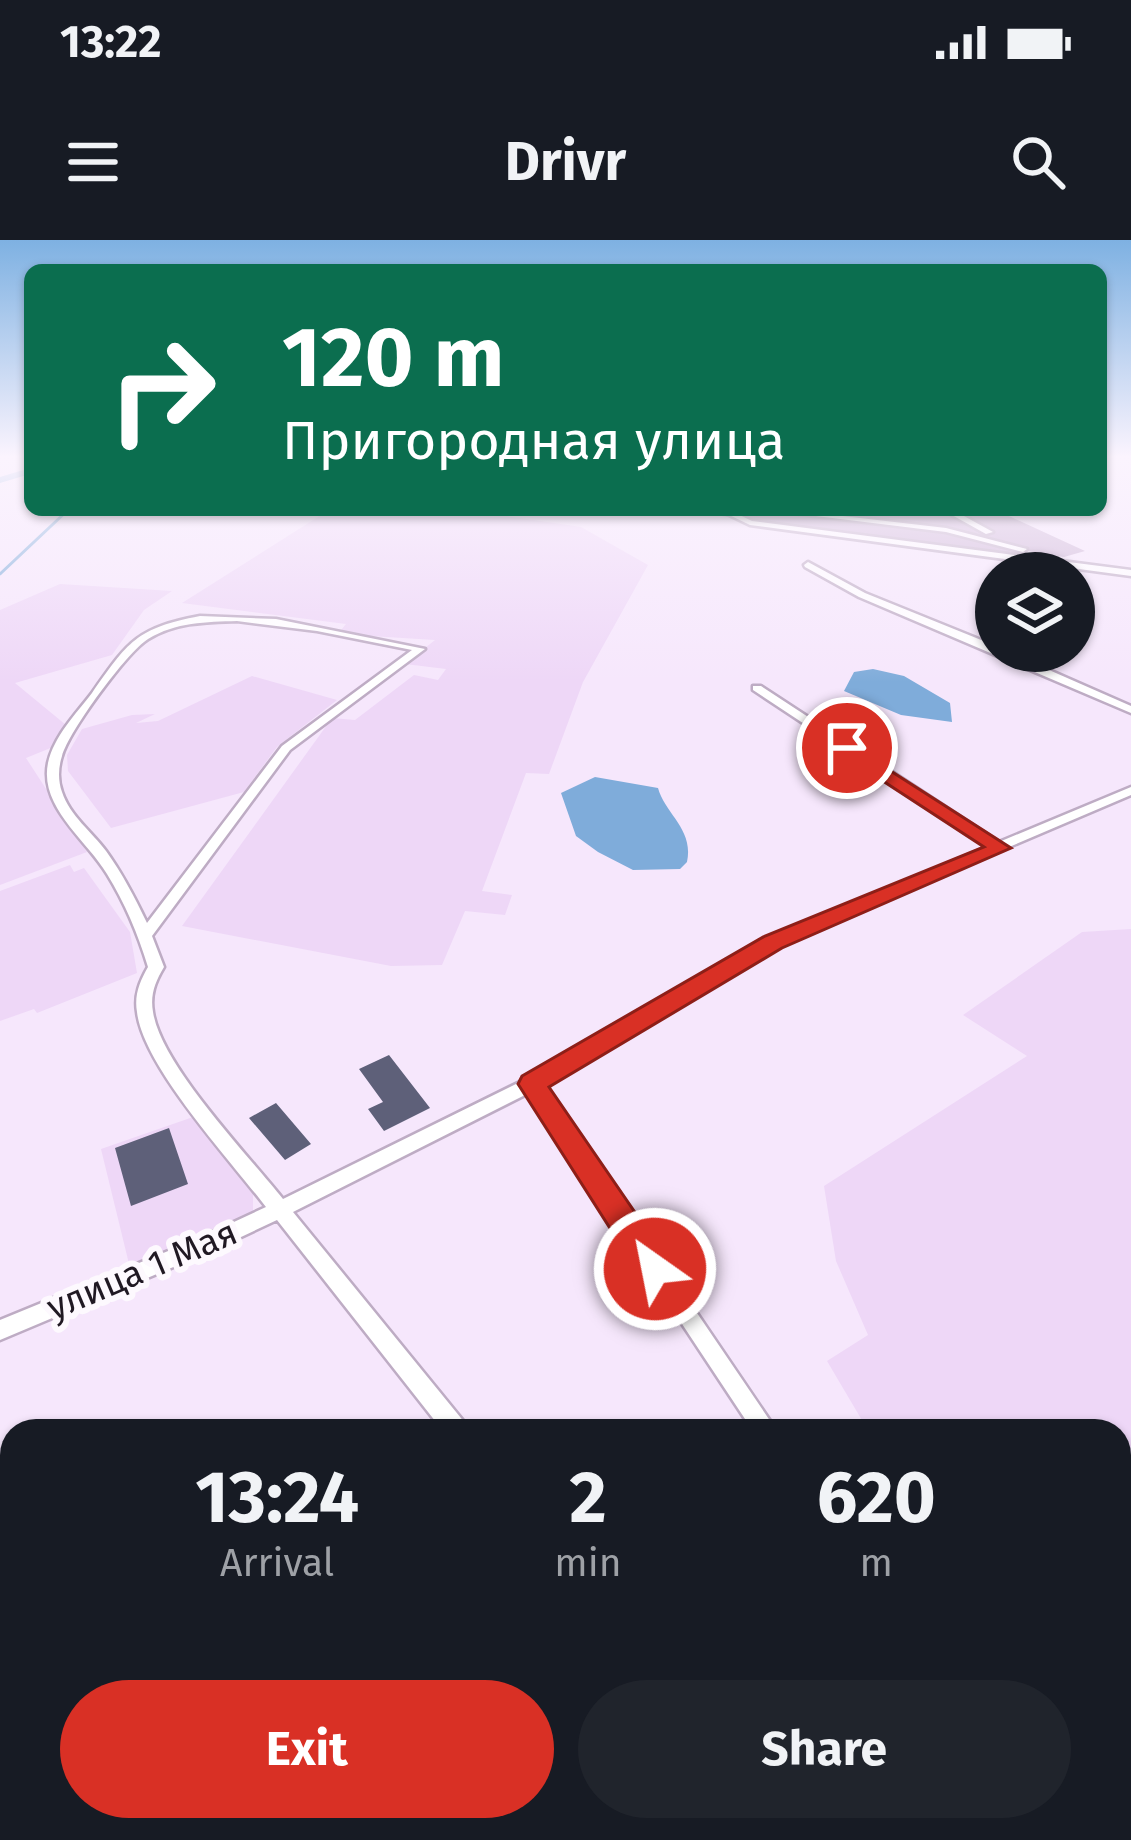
<!DOCTYPE html>
<html lang="en">
<head>
<meta charset="utf-8">
<style>
	:root { --surface:#171b24; --page:#20242c; --text:#f1f3f6; --muted:#9ea1a6; --accent:#d93025 }
	body { margin:0; font-family:"Fira Sans",sans-serif; background:var(--page); color:var(--text); height:100vh; display:flex; flex-direction:column; font-size:45px; white-space:nowrap }
	* { box-sizing:border-box; margin:0 }
	p { font-size:39px; color:var(--muted) }
	.icon { flex:none; width:66px; height:66px; fill:none; stroke:currentColor; stroke-width:2; stroke-linecap:round; stroke-linejoin:round }
	.map { position:relative; flex:1; overflow:hidden }
	.side { position:absolute; left:0px; top:1179px; width:1131px; height:423px; display:flex; flex-direction:column; background:var(--surface); border-radius:36px 36px 0 0; box-shadow:0 3px 9px #0004 }
	.side>* { flex:none }
	.hud { position:absolute; left:24px; top:24px; width:1083px; height:252px; border-radius:18px; box-shadow:0 3px 9px #0004; background:#0b6e4f; color:#fff; overflow:hidden }
	.controls { position:absolute; left:975px; top:312px; display:grid; gap:24px }
	.controls a { display:grid; place-items:center; width:120px; height:120px; border-radius:50%; background:var(--surface); box-shadow:0 3px 9px #0004; font-size:60px }
	.pin { position:absolute; display:grid; place-items:center; width:102px; height:102px; color:#fff; margin:-51px; border:6px solid #fff; border-radius:50%; box-shadow:0 3px 12px #0007 }
	.me { position:absolute; width:132px; margin:-66px; rotate:327deg; stroke-linejoin:round; filter:drop-shadow(0 0 9px #0008) }
	.turn { display:flex; align-items:center; gap:42px; height:252px; padding:0 60px; font-size:54px }
	.turn .icon { width:156px; height:156px; stroke-width:2.5 }
	.turn b { display:block; font-size:84px; line-height:102px }
	.eta { display:flex; justify-content:space-evenly; align-items:center; height:204px; text-align:center }
	.eta b { font-size:72px; font-weight:700; line-height:84px }
	.button { display:flex; gap:24px; margin-top:auto; padding:24px 60px }
	.button a { flex:1; height:138px; border-radius:72px; background:var(--accent); color:#fff; font-size:48px; font-weight:700; line-height:138px; text-align:center }
	.button a+a { background:var(--page); color:var(--text) }
	.status { display:flex; justify-content:space-between; align-items:center; height:84px; padding:0 60px; background:var(--surface); direction:ltr }
	.status svg { height:33px; fill:currentColor }
	header { display:flex; justify-content:space-between; align-items:center; height:156px; padding:0 60px; background:var(--surface); font-size:54px; font-weight:700 }
	.map>svg:first-child { display:block }
	.built { fill:#eed7f7 }
	.green { fill:#ccb4d5 }
	.water { fill:#7facda }
	.lines { fill:none; stroke-linecap:round; stroke-linejoin:round }
	.stream { stroke:#7facda; stroke-width:3 }
	.river { fill:#7facda; fill-rule:evenodd }
	.building { fill:#5e6079 }
	.minor-casing { stroke:#beacc4; stroke-width:5 }
	.minor { fill:#fff; fill-rule:evenodd }
	.route { fill:#d93025; stroke:#8d1f18; stroke-width:3 }
	.labels { text-anchor:middle; dominant-baseline:central; stroke-width:12; stroke-linejoin:round; paint-order:stroke }
	.near-street-label { font-size:36px; fill:#201923; stroke:#fdf9fe }
</style>
</head>
<body>
<div class="status"><b>13:22</b><svg viewBox="0 0 49 12"><path d="M0 12V9h3v3zM5 12V6h3v6zM10 12V3h3v9zM15 12V0h3v12zM26 1h20v11H26zM47 4h2v5h-2z"/></svg></div>
<header><svg class="icon" aria-label="menu" viewBox="0 0 24 24"><path d="M4 6h16M4 12h16M4 18h16"/></svg>Drivr<svg class="icon" aria-label="search" viewBox="0 0 24 24"><circle cx="10" cy="10" r="6"/><path d="M15 15l6 6"/></svg></header>
<div class="map">
<svg width="1131" height="1600" viewBox="0 0 1131 1600">
	<rect width="100%" height="100%" fill="#f6e7fc"/>
	<path class="built" d="M 329,270 L 466,270 L 581,287 L 648,325 L 583,442 L 549,534 L 526,533 L 482,651 L 512,655 L 505,675 L 465,671 L 442,725 L 391,726 L 182,686 L 332,478 L 355,480 L 414,435 L 438,440 L 446,429 L 405,424 L 435,400 L 338,394 L 346,384 L 182,363 Z
		M 60,344 L 172,351 L 144,370 L 112,415 L 15,443 L 66,485 L 53,507 L 26,518 L 87,612 L 0,645 L 0,370 Z
		M 252,436 L 337,460 L 277,507 L 244,552 L 111,588 L 68,531 L 67,515 L 82,489 L 132,475 L 155,474 L 136,483 L 158,481 Z
		M 70,625 L 74,632 L 84,628 L 130,692 L 137,733 L 37,773 L 34,769 L 0,781 L 0,651 Z
		M 1131,689 L 1131,1385 L 1119,1372 L 1119,1191 L 871,1191 L 863,1182 L 827,1121 L 868,1095 L 836,1021 L 824,946 L 1027,816 L 963,775 L 1082,692 Z
		M 196,876 L 253,949 L 253,973 L 130,1028 L 101,909 Z"/>
	<path class="green" d="M 677,270 L 996,270 L 1085,311 L 1064,317 L 1028,311 L 1021,316 Z"/>
	<path class="water" d="M 873,429 L 904,436 L 950,463 L 952,482 L 901,475 L 844,451 L 854,432 Z
		M 595,537 L 658,548 C 665,574 694,589 687,622 L 680,629 L 633,630 L 598,612 L 576,596 L 561,553 Z"/>
	<g class="lines">
		<path class="stream" d="M 0,334 L 68,270"/>
		<path class="river" d="M 30,228 L 30,234 L 0,243 L 0,237 Z"/>
	</g>
	<path class="building" d="M 389,815 L 430,868 L 384,891 L 368,869 L 383,862 L 359,829 Z
		M 276,863 L 311,904 L 285,920 L 249,878 Z
		M 169,888 L 188,944 L 131,966 L 115,908 Z"/>
	<g class="lines">
		<g class="minor-casing">
			<path id="minor" d="M 719,270 L 729,270 L 752,281 L 1131,330 L 1131,336 L 750,285 Z
				M 767,270 L 791,270 L 946,288 L 1027,309 L 1023,312 L 946,292 Z
				M 943,270 L 953,270 L 993,292 L 986,294 Z
				M 808,322 L 865,353 L 996,406 L 996,411 L 1006,411 L 1131,466 L 1131,473 L 859,357 L 805,327 L 804,325 Z
				M 200,376 L 276,379 L 425,409 L 290,510 L 152,696 L 164,727 C 155,742 150,755 153,772 C 161,825 248,915 283,959 L 526,839 L 769,699 L 989,606 L 753,450 L 753,446 L 761,446 L 999,602 L 1131,547 L 1131,555 L 779,705 L 543,846 L 777,1191 L 753,1191 L 529,853 L 293,972 L 465,1183 L 468,1191 L 443,1191 L 277,980 L 209,1012 L 0,1100 L 0,1080 L 195,1000 L 266,967 C 231,921 143,826 137,772 C 134,755 140,741 148,727 C 138,694 125,663 107,634 C 87,600 39,567 48,523 C 54,496 76,474 92,453 C 128,402 136,388 200,376 ZM 237,381 L 317,391 L 412,410 L 282,506 L 147,683 C 135,658 122,633 106,611 C 92,592 70,576 62,552 C 58,541 58,528 62,516 C 69,491 127,412 148,399 C 176,382 206,382 237,381 Z
				M 168,1590 L 198,1590 L 200,1600 L 170,1600 Z
				M 388,1590 L 418,1590 L 415,1600 L 385,1600 Z
				M 619,1590 L 649,1590 L 646,1600 L 616,1600 Z
				M 1066,1590 L 1102,1590 L 1106,1600 L 1070,1600 Z"/>
		</g>
		<use href="#minor" class="minor"/>
	</g>
	<linearGradient id="sky" x2="0" y2="1"><stop stop-color="#7eb1e2"/><stop offset="0.49" stop-color="#fbf4fe"/><stop offset="1" stop-color="#fbf4fe" stop-opacity="0"/></linearGradient>
	<rect width="1131" height="442" fill="url(#sky)"/>
	<path class="route" d="M 847,503 L 1011,608 L 782,708 L 549,847 L 667,1019 L 672,1029 L 667,1040 L 655,1044 L 643,1040 L 518,844 L 522,836 L 765,696 L 984,607 L 840,513 L 838,508 Z"/>
	<g class="labels">
		<g class="near-street-label">
			<text transform="translate(142 1030) rotate(-23)">улица 1 Мая</text>
		</g>
	</g>
</svg>
<div class="controls">
<a><svg class="icon" aria-label="layers" viewBox="0 0 24 24"><path d="M12 4l9 5-9 5-9-5zM3 14l9 5 9-5"/></svg></a>
</div>
<div class="pin" style="left:847px;top:508px;background:#d93025"><svg class="icon" aria-label="arrive" viewBox="0 0 24 24"><path d="M6 21V4h12l-3 4 3 4H6"/></svg></div>
<svg class="me" style="left:655px;top:1029px" viewBox="-20 -20 40 40"><circle r="17" fill="#d93025" stroke="#fff" stroke-width="3"/><path d="M0-11L8 9 0 5-8 9z" fill="#fff"/></svg>
<div class="hud">
<div class="turn"><svg class="icon" aria-label="right" viewBox="0 0 24 24"><path d="M7 20v-9h11M14 6l5 5-5 5"/></svg><div><b>120 m</b>Пригородная улица</div></div>
</div>
<section class="side">
<div class="eta">
<div><b>13:24</b><p>Arrival</p></div>
<div><b>2</b><p>min</p></div>
<div><b>620</b><p>m</p></div>
</div>
<div class="button"><a>Exit</a><a>Share</a></div>
</section>
</div>
</body>
</html>
